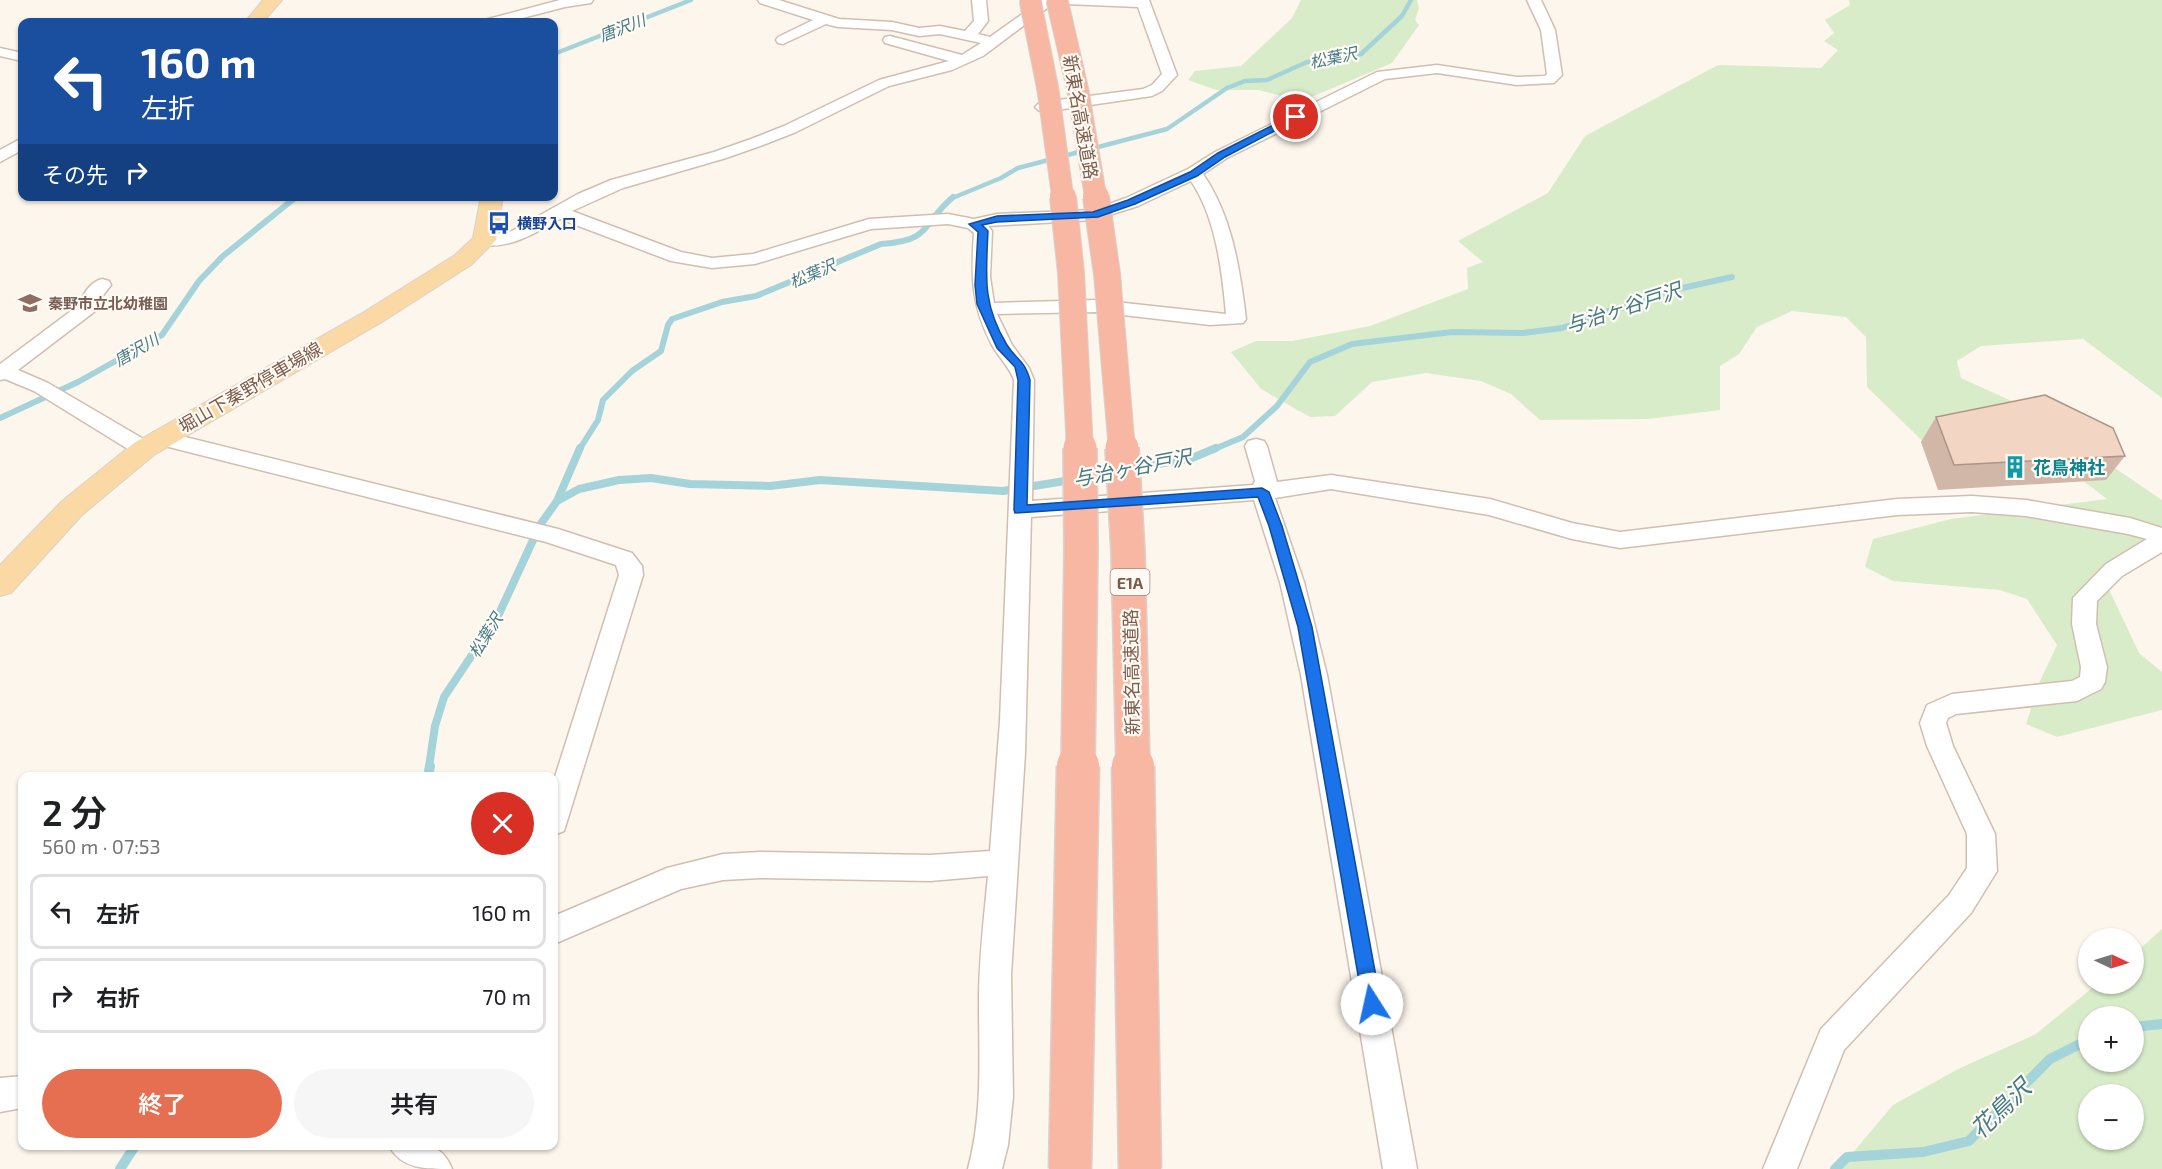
<!DOCTYPE html>
<html lang="ja">
<head>
<meta charset="utf-8">
<style>
	:root { --surface:#fff; --page:#f6f6f6; --text:#202124; --muted:#757577; --line:#e0e0e0; --accent:#e76f51 }
	body { margin:0; font-family:"Exo 2","Noto Sans JP",sans-serif; background:var(--page); color:var(--text); height:100vh; display:flex; flex-direction:column; font-size:22px; white-space:nowrap }
	* { box-sizing:border-box; margin:0 }
	p { font-size:20px; color:var(--muted) }
	.icon { flex:none; width:33px; height:33px; fill:none; stroke:currentColor; stroke-width:2; stroke-linecap:round; stroke-linejoin:round }
	.map { position:relative; flex:1; overflow:hidden }
	.side { position:absolute; left:18px; top:772px; width:540px; height:378px; display:flex; flex-direction:column; background:var(--surface); border-radius:12px; box-shadow:0 2px 4px #0004 }
	.side>* { flex:none }
	.banner { position:absolute; left:18px; top:18px; width:540px; height:183px; border-radius:12px; box-shadow:0 2px 4px #0004; background:#1a4fa0; color:#fff; overflow:hidden }
	.needle { width:39px; rotate:94deg }
	.controls { position:absolute; left:2078px; top:928px; display:grid; gap:12px }
	.controls a { display:grid; place-items:center; width:66px; height:66px; border-radius:50%; background:var(--surface); box-shadow:0 2px 4px #0004; font-size:30px }
	.pin { position:absolute; display:grid; place-items:center; width:51px; height:51px; color:#fff; margin:-26px; border:3px solid #fff; border-radius:50%; box-shadow:0 2px 6px #0007 }
	.me { position:absolute; width:66px; margin:-33px; rotate:350deg; stroke-linejoin:round; filter:drop-shadow(0 0 4px #0008) }
	.turn { display:flex; align-items:center; gap:21px; height:126px; padding:0 24px; font-size:27px }
	.turn .icon { width:78px; height:78px; stroke-width:2.5 }
	.turn b { display:block; font-size:42px; line-height:51px }
	.then { display:flex; align-items:center; height:57px; padding:0 24px; background:#0003; gap:12px; font-size:22px }
	.round { display:grid; place-items:center; flex:none; width:63px; height:63px; border-radius:32px; background:var(--page) }
	.head { display:flex; align-items:center; justify-content:space-between; height:102px; padding:0 24px }
	h1 { font-size:36px; font-weight:600; line-height:45px }
	.primary-button { display:flex; gap:12px; margin-top:auto; padding:12px 24px }
	.primary-button a { flex:1; height:69px; border-radius:36px; background:var(--accent); color:#fff; font-size:24px; font-weight:600; line-height:69px; text-align:center }
	.primary-button a+a { background:var(--page); color:var(--text) }
	ul { padding:0; list-style:none }
	li { display:flex; align-items:center; gap:18px; height:75px; margin:0 12px 9px; padding:0 12px; border:3px solid var(--line); border-radius:12px }
	li div { flex:1 }
	li b { display:block; font-size:22px }
	li em { font-style:normal }
	.map>svg:first-child { display:block }
	.green { fill:#d8ecc9; fill-rule:evenodd }
	.lines { fill:none; stroke-linecap:round; stroke-linejoin:round }
	.stream-far3 { stroke:#a5d3da; stroke-width:4.5 }
	.stream-far2 { stroke:#a5d3da; stroke-width:6 }
	.stream-far1 { stroke:#a5d3da; stroke-width:8 }
	.stream { stroke:#a5d3da; stroke-width:10 }
	.minor-casing { stroke:#d1beb0; stroke-width:3 }
	.major-casing { stroke:#dad1cd; stroke-width:2 }
	.minor { fill:#fff; fill-rule:evenodd }
	.major { fill:#fbd9a5; fill-rule:evenodd }
	.highway-bridge-far3-casing { stroke:#dad1cd; stroke-width:23; stroke-linecap:butt }
	.highway-bridge-far2-casing { stroke:#dad1cd; stroke-width:28; stroke-linecap:butt }
	.highway-bridge-far1-casing { stroke:#dad1cd; stroke-width:36; stroke-linecap:butt }
	.highway-bridge-casing { stroke:#dad1cd; stroke-width:45; stroke-linecap:butt }
	.highway-bridge-far3 { stroke:#f7b7a3; stroke-width:21 }
	.highway-bridge-far2 { stroke:#f7b7a3; stroke-width:26 }
	.highway-bridge-far1 { stroke:#f7b7a3; stroke-width:33 }
	.highway-bridge { stroke:#f7b7a3; stroke-width:42 }
	.wall { fill:#d1b7a8 }
	.building { fill:#f3d5c3; stroke:#aa9588; stroke-width:1.5 }
	.route { fill:#1a73e8; stroke:#114b97; stroke-width:1.5 }
	.labels { text-anchor:middle; dominant-baseline:central; stroke-width:4.5; stroke-linejoin:round; paint-order:stroke }
	.far-transit-label { font-size:15px; font-weight:bold; fill:#164399; stroke:#fffaf3; text-anchor:start }
	.far-education-label { font-size:15px; font-weight:bold; fill:#785e54; stroke:#fffaf3; text-anchor:start }
	.far-water-label { font-size:16px; font-style:italic; fill:#437c86; stroke:#fffaf3 }
	.shield { fill:#fffaf3; stroke:#a28b7f; stroke-width:1.5 }
	.shield-label { font-size:16px; font-weight:bold; fill:#7a5c4d }
	.street-label { font-size:18px; fill:#7a5c4d; stroke:#fffaf3 }
	.culture-label { font-size:18px; font-weight:bold; fill:#0d838f; stroke:#fffaf3; text-anchor:start }
	.water-label { font-size:20px; font-style:italic; fill:#437c86; stroke:#fffaf3 }
	.near-water-label { font-size:24px; font-style:italic; fill:#437c86; stroke:#fffaf3 }
</style>
</head>
<body>
<div class="map">
<svg width="2162" height="1169" viewBox="0 0 2162 1169">
	<rect width="100%" height="100%" fill="#fdf6ec"/>
	<path class="green" d="M 1301,0 L 1417,0 L 1419,8 L 1415,20 L 1419,25 L 1392,63 L 1302,101 L 1258,90 L 1216,90 L 1188,80 L 1195,71 L 1241,66 L 1292,18 Z
		M 1849,0 L 2162,0 L 2162,398 L 2083,339 L 1981,346 L 1957,361 L 1961,378 L 2025,407 L 2162,500 L 2162,533 L 2105,581 L 2139,653 L 2162,672 L 2162,710 L 2057,737 L 2026,724 L 2040,681 L 2057,645 L 2027,599 L 2000,590 L 1893,581 L 1865,567 L 1873,539 L 1951,519 L 2107,499 L 2037,446 L 1942,460 L 1867,387 L 1866,337 L 1846,317 L 1792,311 L 1757,327 L 1739,354 L 1720,366 L 1720,410 L 1648,419 L 1540,420 L 1511,394 L 1481,381 L 1426,373 L 1372,382 L 1335,416 L 1310,417 L 1261,389 L 1231,352 L 1256,341 L 1292,341 L 1370,326 L 1468,289 L 1467,268 L 1483,262 L 1458,241 L 1548,193 L 1585,136 L 1718,65 L 1821,68 L 1838,50 L 1824,41 L 1834,33 L 1825,20 L 1850,5 Z
		M 2162,929 L 2162,1169 L 1839,1169 L 1893,1105 L 1958,1069 L 2036,1034 L 2097,984 L 2133,984 L 2133,955 ZM 2088,1017 L 2133,1017 L 2133,1062 L 2088,1062 ZM 2088,1095 L 2133,1095 L 2133,1140 L 2088,1140 Z"/>
	<g class="lines">
		<path class="stream-far3" d="M 554,54 L 691,0
			M 294,199 L 298,196
			M 950,199 L 1001,178 L 1018,168 L 1167,129 L 1227,88 L 1245,81 L 1267,80 L 1307,62 L 1361,54 L 1402,16 L 1411,0"/>
		<path class="stream-far2" d="M 0,418 L 78,382 L 162,335 L 199,281 L 223,256 L 296,197
			M 579,450 L 598,420 L 603,400 L 632,371 L 661,351 L 668,325 L 672,319 L 722,302 L 756,296 L 881,244 C 933,241 921,224 953,197
			M 1212,450 L 1243,437 L 1277,406 L 1310,362 L 1352,344 L 1452,332 L 1523,333 L 1562,328 L 1616,308 L 1634,307 L 1646,296 L 1732,277"/>
		<path class="stream-far1" d="M 1130,469 L 1192,458 L 1216,448
			M 1089,477 L 1115,472
			M 557,501 L 579,489 L 619,480 L 651,478 L 690,484 L 770,486 L 820,480 L 1003,491 L 1071,480
			M 429,767 L 435,726 L 444,697 L 498,616 L 540,525 L 557,501 L 580,448"/>
		<path class="stream" d="M 428,777 L 430,766
			M 2133,1027 L 2162,1024
			M 120,1169 L 135,1146
			M 1835,1169 L 1847,1157 L 1923,1152 L 1969,1141 L 2050,1059 L 2088,1040"/>
		<g class="minor-casing">
			<path id="minor" d="M 560,0 L 593,0 L 591,3 L 565,7 L 507,22 L 486,22 L 488,19 Z
				M 758,0 L 779,0 L 839,19 L 892,22 L 919,28 L 940,26 L 965,31 L 974,21 L 972,0 L 986,0 L 988,21 L 978,34 L 990,37 L 1042,0 L 1058,0 L 983,56 L 952,70 L 889,86 L 796,132 L 763,145 L 726,158 L 623,188 L 572,211 L 681,252 L 712,258 L 753,254 L 869,219 L 948,214 L 974,219 L 997,214 L 1092,210 L 1126,198 L 1188,169 L 1215,152 L 1377,72 L 1437,65 L 1517,77 L 1545,76 L 1547,74 L 1541,30 L 1527,0 L 1541,0 L 1555,30 L 1562,75 L 1554,83 L 1517,85 L 1437,73 L 1385,79 L 1227,158 L 1203,174 C 1232,216 1240,269 1246,319 L 1243,323 L 1210,325 L 1097,312 L 997,314 L 1012,345 L 1029,368 L 1034,380 L 1032,501 L 1253,485 L 1255,481 L 1245,446 L 1248,441 L 1256,439 L 1264,441 L 1267,446 L 1277,482 L 1331,475 L 1490,499 L 1572,523 L 1620,532 L 1897,499 L 1972,496 L 2026,500 L 2130,518 L 2162,528 L 2162,552 L 2122,576 L 2097,601 L 2096,624 L 2107,667 L 2105,682 L 2101,689 L 2077,701 L 1956,714 L 1948,718 L 1946,723 L 1953,746 L 1995,834 L 1997,871 L 1971,913 L 1844,1050 L 1797,1169 L 1763,1169 L 1821,1029 L 1949,895 L 1967,868 L 1967,834 L 1927,746 L 1920,723 L 1927,705 L 1952,694 L 2072,681 L 2080,677 L 2081,667 L 2072,624 L 2073,598 L 2106,564 L 2147,539 L 2128,534 L 2026,516 L 1972,512 L 1897,515 L 1620,548 L 1572,539 L 1489,515 L 1331,489 L 1275,498 L 1304,582 L 1327,675 L 1417,1169 L 1383,1169 L 1301,675 L 1280,582 L 1254,500 L 1031,517 L 1025,753 L 1011,975 L 1013,1097 L 1008,1145 L 1002,1169 L 968,1169 C 983,1113 979,1058 979,1000 C 979,959 984,917 988,876 L 930,881 L 760,878 L 723,880 L 681,889 L 554,944 L 554,916 L 667,868 L 723,854 L 760,852 L 930,855 L 990,851 L 1000,721 L 1014,380 C 1009,366 999,358 992,345 C 971,305 971,277 974,233 L 968,228 L 948,224 L 871,229 L 755,264 L 712,268 L 671,261 L 560,219 C 535,233 508,251 478,244 L 475,240 L 478,236 L 510,232 L 578,194 L 611,180 L 714,152 L 751,139 L 784,126 L 879,80 L 949,61 L 885,43 L 883,40 L 885,37 L 890,36 L 962,55 L 981,43 L 940,34 L 919,36 L 892,30 L 838,27 L 826,24 L 783,44 L 778,43 L 776,40 L 778,37 L 813,20 L 760,3 ZM 1191,181 C 1216,218 1222,270 1226,314 L 1097,300 L 994,303 L 990,277 L 992,231 L 988,226 L 1094,220 L 1138,206 Z
				M 1059,0 L 1149,0 L 1177,75 L 1162,91 L 1152,96 L 1043,112 L 1038,110 L 1035,107 L 1038,104 L 1043,102 L 1143,89 L 1152,85 L 1162,74 L 1138,7 L 1066,4 Z
				M 0,48 L 22,53 L 22,61 L 0,56 Z
				M 22,138 L 22,150 L 0,162 L 0,150 Z
				M 102,279 L 109,281 L 111,285 L 101,298 L 94,312 L 18,370 L 48,383 L 152,444 L 155,449 L 152,454 L 144,456 L 136,454 L 34,391 L 5,379 L 0,380 L 0,364 L 79,305 C 83,294 90,282 102,279 Z
				M 161,431 L 558,529 L 632,553 L 642,566 L 643,575 L 564,831 L 554,835 L 554,780 L 619,575 L 616,565 L 546,542 L 153,443 L 150,438 L 153,433 Z
				M 22,1076 L 22,1108 L 0,1112 L 0,1078 Z
				M 389,1146 C 417,1146 440,1138 452,1169 C 424,1169 402,1169 389,1146 Z"/>
		</g>
		<g class="major-casing">
			<path id="major" d="M 263,0 L 282,0 L 263,22 L 245,22 Z
				M 481,196 L 503,196 L 496,240 L 471,265 L 382,322 L 154,455 L 82,515 L 11,593 L 0,596 L 0,565 L 62,501 L 134,443 L 364,312 L 455,255 L 473,238 Z"/>
		</g>
		<use href="#minor" class="minor"/>
		<use href="#major" class="major"/>
		<g class="highway-bridge-far3-casing">
			<path id="highway-bridge-far3" d="M 1030,0 L 1048,90 L 1063,199
				M 1057,0 L 1078,91 L 1096,199"/>
		</g>
		<g class="highway-bridge-far2-casing">
			<path id="highway-bridge-far2" d="M 1063,197 L 1071,273 L 1080,450
				M 1096,197 L 1107,274 L 1122,450"/>
		</g>
		<g class="highway-bridge-far1-casing">
			<path id="highway-bridge-far1" d="M 1122,448 L 1128,552 L 1133,767
				M 1078,767 L 1081,549 L 1080,448"/>
		</g>
		<g class="highway-bridge-casing">
			<path id="highway-bridge" d="M 1133,766 L 1140,1169
				M 1070,1169 L 1078,766"/>
		</g>
		<use href="#highway-bridge-far3" class="highway-bridge-far3"/>
		<use href="#highway-bridge-far2" class="highway-bridge-far2"/>
		<use href="#highway-bridge-far1" class="highway-bridge-far1"/>
		<use href="#highway-bridge" class="highway-bridge"/>
	</g>
	<path class="wall" d="M 1936,417 L 2125,456 L 2106,480 L 1938,490 L 1921,442 Z"/>
	<path class="building" d="M 2045,395 L 2113,428 L 2125,456 L 1954,465 L 1936,417 Z"/>
	<path class="route" d="M 1293,115 L 1301,117 L 1225,157 L 1197,176 L 1135,204 L 1098,217 L 997,222 L 982,225 L 988,231 C 986,276 982,304 1007,345 C 1017,361 1024,359 1030,380 L 1027,505 L 1262,488 L 1269,492 L 1282,526 L 1312,627 L 1381,1004 L 1378,1010 L 1372,1013 L 1365,1010 L 1363,1004 L 1298,627 L 1269,526 L 1258,497 L 1015,513 L 1014,510 L 1018,380 L 1015,367 L 997,348 L 977,304 L 975,285 L 978,232 L 969,224 L 997,216 L 1093,212 L 1128,200 L 1190,172 L 1218,153 Z"/>
	<defs>
		<g id="bus-bare" transform="scale(1.8)"><path d="M-5-6H5V4H4V6H2V4H-2V6H-4V4H-5ZM-3.5-4V0h7V-4ZM-3.5 1.2v1.5H-2V1.2ZM2 1.2v1.5H3.5V1.2Z" fill="#1a4fb4" stroke="#fffaf3" stroke-width="2.5" paint-order="stroke"/></g>
		<g id="school-bare" transform="scale(1.8)"><path d="M0-5L7-2L0 1L-7-2ZM-4 1L0 2.5L4 1V4Q0 6-4 4Z" fill="#8d6e63" stroke="#fffaf3" stroke-width="2.5" paint-order="stroke"/></g>
		<g id="building-bare" transform="scale(1.8)"><path d="M-4-6H4V6H1V3H-1V6H-4ZM-2.5-4.3h1.7v1.8h-1.7ZM.8-4.3h1.7v1.8H.8ZM-2.5-1h1.7V.8h-1.7ZM.8-1h1.7V.8H.8Z" fill="#0f9aa8" stroke="#fffaf3" stroke-width="2.5" paint-order="stroke"/></g>
	</defs>
	<g fill-rule="evenodd">
		<use href="#bus-bare" x="499" y="223"/>
		<use href="#school-bare" x="30" y="303"/>
		<use href="#building-bare" x="2015" y="467"/>
	</g>
	<g class="labels">
		<g class="far-transit-label">
			<text x="517" y="223">横野入口</text>
		</g>
		<g class="far-education-label">
			<text x="48" y="303">秦野市立北幼稚園</text>
		</g>
		<g class="far-water-label">
			<text transform="translate(622 27) rotate(-21)">唐沢川</text>
			<text transform="translate(1333 57) rotate(-12)">松葉沢</text>
			<text transform="translate(812 273) rotate(-23)">松葉沢</text>
			<text transform="translate(136 349) rotate(-30)">唐沢川</text>
			<text transform="translate(485 635) rotate(-58)">松葉沢</text>
		</g>
		<rect class="shield" x="1110.5" y="569" width="39" height="26" rx="4.5"/>
		<g class="shield-label">
			<text x="1130" y="582">E1A</text>
		</g>
		<g class="street-label">
			<text transform="translate(1081 117) rotate(80)">新東名高速道路</text>
			<text transform="translate(250 387) rotate(-30)">堀山下秦野停車場線</text>
			<text transform="translate(1131 672) rotate(-91)">新東名高速道路</text>
		</g>
		<g class="culture-label">
			<text x="2033" y="467">花鳥神社</text>
		</g>
		<g class="water-label">
			<text transform="translate(1623 307) rotate(-18)">与治ヶ谷戸沢</text>
			<text transform="translate(1132 467) rotate(-11)">与治ヶ谷戸沢</text>
		</g>
		<g class="near-water-label">
			<text transform="translate(2000 1108) rotate(-44)">花鳥沢</text>
		</g>
	</g>
</svg>
<div class="controls">
<a><svg class="needle" viewBox="-14 -14 28 28"><path d="M0-13l5 13h-10z" fill="#e53935"/><path d="M0 13l5-13h-10z" fill="#757577"/></svg></a>
<a>+</a>
<a>−</a>
</div>
<div class="pin" style="left:1296px;top:117px;background:#d93025"><svg class="icon" aria-label="arrive" viewBox="0 0 24 24"><path d="M6 21V4h12l-3 4 3 4H6"/></svg></div>
<svg class="me" style="left:1372px;top:1004px" viewBox="-20 -20 40 40"><circle r="19" fill="#fff"/><path d="M0-13L10 11 0 6-10 11z" fill="#1a73e8"/></svg>
<div class="banner">
<div class="turn"><svg class="icon" aria-label="left" viewBox="0 0 24 24"><path d="M17 20v-9H6M10 6l-5 5 5 5"/></svg><div><b>160 m</b>左折</div></div>
<div class="then">その先<svg class="icon" aria-label="right" viewBox="0 0 24 24"><path d="M7 20v-9h11M14 6l5 5-5 5"/></svg></div>
</div>
<section class="side">
<div class="head"><div><h1>2 分</h1><p>560 m · 07:53</p></div><a class="round" style="background:#d93025;color:#fff"><svg class="icon" aria-label="close" viewBox="0 0 24 24"><path d="M6 6l12 12M18 6L6 18"/></svg></a></div>
<ul>
<li><svg class="icon" aria-label="left" viewBox="0 0 24 24"><path d="M17 20v-9H6M10 6l-5 5 5 5"/></svg><div><b>左折</b></div><em>160 m</em></li>
<li><svg class="icon" aria-label="right" viewBox="0 0 24 24"><path d="M7 20v-9h11M14 6l5 5-5 5"/></svg><div><b>右折</b></div><em>70 m</em></li>
</ul>
<div class="primary-button"><a>終了</a><a>共有</a></div>
</section>
</div>
</body>
</html>
